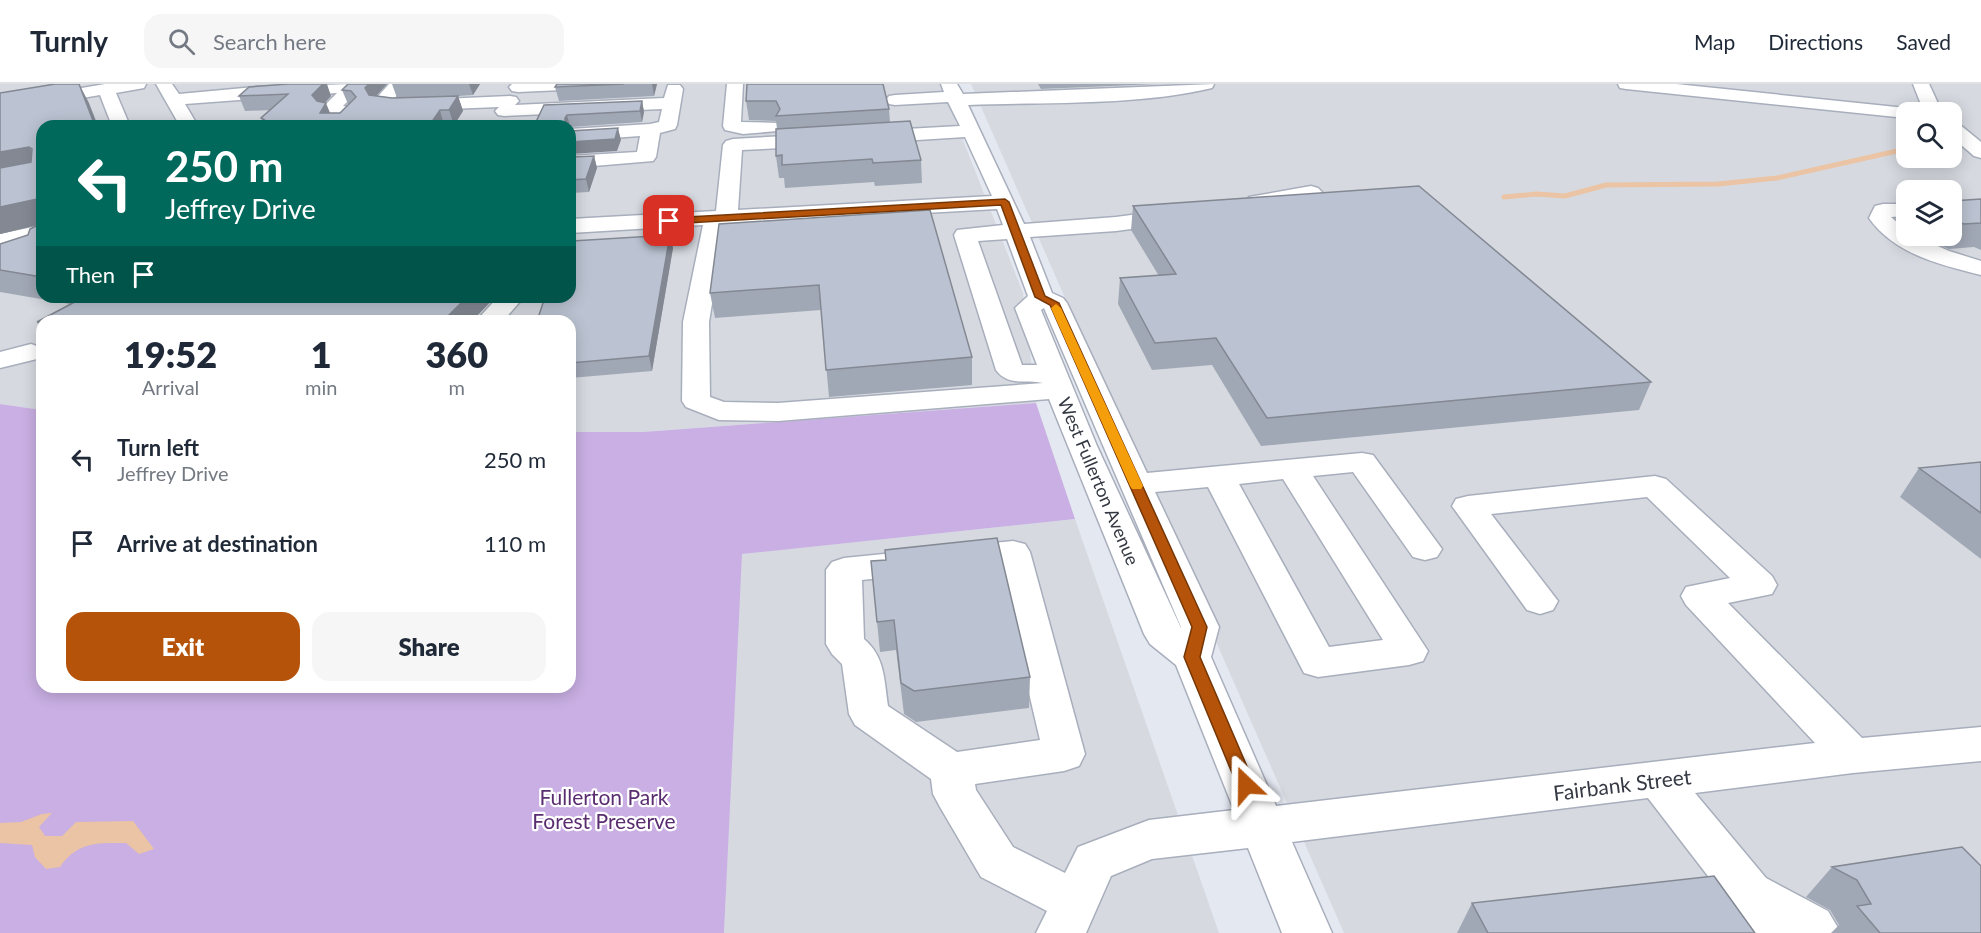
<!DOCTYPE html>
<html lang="en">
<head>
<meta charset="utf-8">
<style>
	:root { --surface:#fff; --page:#f6f6f7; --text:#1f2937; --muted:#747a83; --line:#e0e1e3; --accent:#b45309 }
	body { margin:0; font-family:Lato,sans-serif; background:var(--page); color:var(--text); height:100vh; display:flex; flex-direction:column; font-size:22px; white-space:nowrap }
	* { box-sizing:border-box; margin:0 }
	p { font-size:20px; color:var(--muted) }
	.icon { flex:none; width:33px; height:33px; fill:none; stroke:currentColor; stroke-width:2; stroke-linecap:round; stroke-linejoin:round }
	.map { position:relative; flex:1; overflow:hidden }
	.drawer { position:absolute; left:36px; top:231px; width:540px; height:378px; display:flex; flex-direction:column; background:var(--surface); border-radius:18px; box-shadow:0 3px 15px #0003 }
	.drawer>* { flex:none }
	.top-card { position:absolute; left:36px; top:36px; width:540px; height:183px; border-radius:18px; box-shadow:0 3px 15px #0003; background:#00695c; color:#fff; overflow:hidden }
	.buttons { position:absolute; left:1896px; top:18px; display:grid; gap:12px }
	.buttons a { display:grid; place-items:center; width:66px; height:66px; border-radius:12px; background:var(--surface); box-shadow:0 3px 15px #0003; font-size:30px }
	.pin { position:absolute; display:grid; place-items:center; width:51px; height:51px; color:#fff; margin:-26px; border-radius:12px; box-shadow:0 3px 9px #0006 }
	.me { position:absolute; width:66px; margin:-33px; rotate:337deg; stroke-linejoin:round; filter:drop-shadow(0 0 4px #0008) }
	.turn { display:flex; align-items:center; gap:21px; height:126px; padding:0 30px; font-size:27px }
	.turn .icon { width:78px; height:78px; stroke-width:2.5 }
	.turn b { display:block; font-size:42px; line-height:51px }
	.then { display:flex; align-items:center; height:57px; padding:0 30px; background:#0003; gap:12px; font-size:22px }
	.eta { display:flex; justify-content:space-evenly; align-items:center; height:102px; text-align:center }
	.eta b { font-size:36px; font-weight:800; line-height:42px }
	.cta { display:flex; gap:12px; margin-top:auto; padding:12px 30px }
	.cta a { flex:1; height:69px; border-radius:18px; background:var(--accent); color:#fff; font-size:24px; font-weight:800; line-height:69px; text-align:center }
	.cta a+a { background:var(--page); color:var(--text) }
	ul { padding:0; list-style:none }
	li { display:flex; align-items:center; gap:18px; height:84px; padding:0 30px }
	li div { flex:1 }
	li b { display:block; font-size:22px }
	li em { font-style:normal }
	header { display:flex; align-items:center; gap:36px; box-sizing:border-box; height:84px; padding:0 30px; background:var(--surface); border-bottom:2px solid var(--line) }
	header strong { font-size:28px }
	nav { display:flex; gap:33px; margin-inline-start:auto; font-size:21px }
	.search { width:420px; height:54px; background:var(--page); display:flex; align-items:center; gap:15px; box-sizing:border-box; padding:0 21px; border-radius:18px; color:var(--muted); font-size:22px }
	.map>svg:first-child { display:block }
	.industrial { fill:#d6dae0; fill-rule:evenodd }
	.green { fill:#c9afe3 }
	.water { fill:#eac4a4 }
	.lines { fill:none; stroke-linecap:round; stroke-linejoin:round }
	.stream { stroke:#eac4a4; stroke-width:5 }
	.minor-casing { stroke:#a8aebc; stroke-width:3 }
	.minor { fill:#fff; fill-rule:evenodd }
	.wall { fill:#a1a8b5 }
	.shaded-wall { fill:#838893 }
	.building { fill:#bbc3d2; stroke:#838893; stroke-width:1.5 }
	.route { fill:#b45309; stroke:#753606; stroke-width:1.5 }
	.slow { fill:#f59e0b }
	.labels { text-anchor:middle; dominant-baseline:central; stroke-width:4.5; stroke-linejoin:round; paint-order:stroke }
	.street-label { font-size:18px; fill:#353943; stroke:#fff }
	.near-street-label { font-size:21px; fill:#353943; stroke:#fff }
	.near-park-label { font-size:21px; fill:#5a2c70; stroke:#fff }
</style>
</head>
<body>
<header>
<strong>Turnly</strong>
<div class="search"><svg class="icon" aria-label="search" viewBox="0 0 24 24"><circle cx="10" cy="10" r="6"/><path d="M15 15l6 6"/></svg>Search here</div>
<nav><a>Map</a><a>Directions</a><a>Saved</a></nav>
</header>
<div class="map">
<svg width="1981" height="849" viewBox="0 0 1981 849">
	<rect width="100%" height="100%" fill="#e4e8f1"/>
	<path class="industrial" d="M 0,0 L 941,0 L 1023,209 L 1036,319 L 643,348 L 570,348 L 570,237 L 42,237 L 42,326 L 0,320 ZM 42,42 L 570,42 L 570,213 L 42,213 Z
		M 971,0 L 1981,0 L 1981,849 L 1344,849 ZM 1906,28 L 1952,28 L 1952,74 L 1906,74 ZM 1906,106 L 1952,106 L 1952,152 L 1906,152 Z
		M 1075,435 L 1219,849 L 724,849 L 741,470 Z"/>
	<path class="green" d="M 1036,319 L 1075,435 L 742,470 L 724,849 L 0,849 L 0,320 L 42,326 L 42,603 L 570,603 L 570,348 L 643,348 Z"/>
	<path class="water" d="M 52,729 L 39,743 L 45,752 L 62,752 L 76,738 L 133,737 L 154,765 L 139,770 L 126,759 C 98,759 78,757 60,783 L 46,785 L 35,773 L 32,761 L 0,759 L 0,739 L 21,738 L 42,730 Z"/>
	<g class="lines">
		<path class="stream" d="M 1504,113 L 1537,110 L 1565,112 L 1606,101 L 1718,100 L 1777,94 L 1906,65"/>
		<g class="minor-casing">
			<path id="minor" d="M 105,0 L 146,0 L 144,4 L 116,9 L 130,42 L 112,42 L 100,11 L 0,28 L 0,18 Z
				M 156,0 L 172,0 L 179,10 L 255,3 L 354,0 L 360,5 L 343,22 L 356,24 L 359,28 L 346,42 L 327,42 L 336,32 L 323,30 L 320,26 L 337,9 L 185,20 L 198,42 L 180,42 Z
				M 389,0 L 415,0 L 413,4 L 402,6 L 393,16 L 397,17 L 510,12 L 516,13 L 519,17 L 515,21 L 664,14 L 668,1 L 680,1 L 683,5 L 677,41 L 675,45 L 660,49 L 656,73 L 653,77 L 570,84 L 570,72 L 637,68 L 640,52 L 570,57 L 570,45 L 650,40 L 659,38 L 662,25 L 504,32 L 498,31 L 495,27 L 499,23 L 397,27 L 375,23 L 372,19 Z
				M 512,0 L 593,0 L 591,4 L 585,5 L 518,8 L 512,7 L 509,3 Z
				M 727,0 L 743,0 L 741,38 L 778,39 L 780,43 L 778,47 L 743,50 L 725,46 L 723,42 Z
				M 941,0 L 957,0 L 963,10 L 1214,0 L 1212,4 C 1136,22 1046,18 968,21 L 1024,140 L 1116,133 L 1176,125 L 1184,127 L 1187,132 L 1184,137 L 1176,139 L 1116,147 L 1030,153 L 1052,209 L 1063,214 L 1067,219 L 1147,389 L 1362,369 L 1373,371 L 1442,465 L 1437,473 L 1425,476 L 1413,473 L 1353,388 L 1313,392 L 1428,567 L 1423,577 L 1409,581 L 1318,593 L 1304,589 L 1208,403 L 1155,408 L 1219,543 L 1211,573 L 1276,722 L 1815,659 L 1686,521 L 1681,512 L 1686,503 L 1730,494 L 1647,413 L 1491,430 L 1558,517 L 1553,526 L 1540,530 L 1527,526 L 1452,422 L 1456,415 L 1468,412 L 1655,392 L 1666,395 L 1772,492 L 1777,501 L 1772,510 L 1728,519 L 1862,654 L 1981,643 L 1981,677 L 1853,689 L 1695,709 L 1766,794 L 1828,827 L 1841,849 L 1749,849 L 1731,822 L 1648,714 L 1292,758 L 1332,849 L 1282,849 L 1248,764 L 1152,775 L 1111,792 L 1086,849 L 1036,849 L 1047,827 L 981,793 L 940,723 L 933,710 L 931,695 L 855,641 L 849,630 L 842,580 L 832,570 L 826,560 L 826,486 L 832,478 L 844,474 L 1013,457 L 1025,460 L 1030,468 L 1085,670 L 1079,682 L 1064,687 L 975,700 L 976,706 L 1013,763 L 1065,789 L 1078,763 L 1149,736 L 1234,726 L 1176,581 L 1150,560 L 1144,550 L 1049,315 L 778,337 L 719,336 L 686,323 L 682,317 L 683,238 L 703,141 L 570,149 L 570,135 L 716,127 L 723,61 L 726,57 L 733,55 L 822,50 L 829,52 L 832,56 L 829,60 L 822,62 L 742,66 L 738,126 L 992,112 L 965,53 L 870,59 L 863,57 L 861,53 L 863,49 L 870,47 L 960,42 L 948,18 L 895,21 L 889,20 L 886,16 L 889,12 L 895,11 L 944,8 ZM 997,125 L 1003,141 L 957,146 L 954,151 L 996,286 C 1008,303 1028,295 1043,299 L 778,319 L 724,318 L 710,313 L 709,238 L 725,140 ZM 1007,155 L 1028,212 L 1015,224 L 1037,281 L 1022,281 L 978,157 ZM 1044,224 L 1181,543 L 1181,544 L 1097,362 L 1041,226 ZM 1283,395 L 1383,556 L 1329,563 L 1239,400 ZM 999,481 L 1040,656 L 957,668 L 888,622 C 884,595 885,573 864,555 L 862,496 Z
				M 1618,0 L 1676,0 L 1906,24 L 1915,28 L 1906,28 L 1906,34 L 1626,5 L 1620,4 Z
				M 1913,0 L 1929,0 L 1942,28 L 1924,28 Z
				M 1952,38 L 1959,40 L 1981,58 L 1981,74 L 1974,72 L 1952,53 Z
				M 1311,102 L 1318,104 L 1322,108 L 1318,112 L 1257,124 L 1249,123 L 1246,118 L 1249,113 Z
				M 1883,120 L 1906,120 L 1906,132 L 1891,133 L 1906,146 L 1906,152 L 1915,152 L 1949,167 L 1981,177 L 1981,191 C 1941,181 1894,170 1869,134 L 1875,122 Z
				M 42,140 L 42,154 L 0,164 L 0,150 Z
				M 498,213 L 524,213 L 503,237 L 476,237 Z
				M 31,260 L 42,264 L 41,274 L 0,284 L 0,268 Z"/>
		</g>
		<use href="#minor" class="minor"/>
	</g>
	<path class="wall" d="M 392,0 L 480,0 L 473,11 L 458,12 L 463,27 L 454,41 L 444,42 L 265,42 L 261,34 L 271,26 L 245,27 L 239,12 L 249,3 L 331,12 L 325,19 L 330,29 L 340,29 L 349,21 L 348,20 L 342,6 L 392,14 L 397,14 Z
		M 557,0 L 657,0 L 654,12 L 559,17 L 555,3 Z
		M 747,0 L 889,25 L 890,38 L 921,76 L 922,99 L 875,102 L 874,98 L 785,104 L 784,94 L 779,94 L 776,72 L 777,45 L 776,37 L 749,36 L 746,17 Z
		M 1038,0 L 1157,0 L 1041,5 Z
		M 0,9 L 89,19 L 42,42 L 42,213 L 495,213 L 474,235 L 475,237 L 42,237 L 42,246 L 37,238 L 70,220 L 0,208 L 0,160 L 28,151 L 37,142 L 0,150 Z
		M 642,17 L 644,28 L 642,38 L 570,43 L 534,42 L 544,21 Z
		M 594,72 L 597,84 L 589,108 L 570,109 L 570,73 Z
		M 1981,115 L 1981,166 L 1974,163 L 1949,165 L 1918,152 L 1952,152 L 1952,117 Z
		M 1133,122 L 1651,298 L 1639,326 L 1261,362 L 1212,281 L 1152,286 L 1118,220 L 1120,194 L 1159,192 L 1131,146 Z
		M 719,140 L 972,273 L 972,301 L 829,313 L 821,226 L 715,234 L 710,209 Z
		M 673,164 L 652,287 L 570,294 L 570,237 Z
		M 1981,378 L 1981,475 L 1900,413 L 1919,384 Z
		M 871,477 L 1030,593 L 1029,624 L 916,638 L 904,630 L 896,566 L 880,568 Z
		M 1832,783 L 1981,849 L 1831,849 L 1839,841 L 1830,826 L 1806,813 Z
		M 1472,819 L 1755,849 L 1457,849 Z"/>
	<path class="shaded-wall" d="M 79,0 L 89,19 L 98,42 L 95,42 Z
		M 323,0 L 327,0 L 331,12 L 318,26 L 312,11 Z
		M 369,0 L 387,0 L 370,19 L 365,4 Z
		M 469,0 L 480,0 L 473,11 Z
		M 652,0 L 657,0 L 654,12 Z
		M 458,12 L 463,27 L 454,41 L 449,26 Z
		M 642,17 L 644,28 L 642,38 L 640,27 Z
		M 326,19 L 332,34 L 320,29 Z
		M 440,26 L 444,42 L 429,42 Z
		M 567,31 L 570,42 L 565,42 L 565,34 Z
		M 618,44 L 621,56 L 617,67 L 570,70 L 570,58 Z
		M 29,63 L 42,85 L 0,93 L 0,68 Z
		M 594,72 L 597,84 L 589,108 L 586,95 Z
		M 42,114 L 42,140 L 0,150 L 0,123 Z
		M 670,151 L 673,164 L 652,287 L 649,272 Z
		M 467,213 L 495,213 L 474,235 L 475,237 L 443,237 Z"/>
	<path class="building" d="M 55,0 L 79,0 L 95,42 L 42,42 L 42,114 L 0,123 L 0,84 L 31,78 L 32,65 L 29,63 L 0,68 L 0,9 Z
		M 288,0 L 323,0 L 312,11 L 317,17 L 326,19 L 320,29 L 340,29 L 356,13 L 351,7 L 342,6 L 348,0 L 369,0 L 365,4 L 369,11 L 392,14 L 458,12 L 449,26 L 440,26 L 429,42 L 274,42 L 261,34 L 288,10 L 239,12 L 249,3 Z
		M 557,0 L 624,0 L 555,3 Z
		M 747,0 L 883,0 L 889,25 L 776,32 L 780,25 L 776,17 L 746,17 Z
		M 642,17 L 640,27 L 567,31 L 565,34 L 565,42 L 534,42 L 544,21 Z
		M 910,37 L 921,76 L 873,79 L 872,75 L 782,81 L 782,71 L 776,72 L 776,45 Z
		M 618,44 L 615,55 L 570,58 L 570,47 Z
		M 594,72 L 586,95 L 570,96 L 570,73 Z
		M 1419,102 L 1651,298 L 1267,334 L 1216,254 L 1155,259 L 1120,194 L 1176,190 L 1133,122 Z
		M 1981,115 L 1981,139 L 1964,140 L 1952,136 L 1952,117 Z
		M 930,126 L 972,273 L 826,286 L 819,201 L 710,209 L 719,140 Z
		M 42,139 L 42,193 L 0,186 L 0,160 L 28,151 L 30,145 Z
		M 670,151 L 649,272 L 570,279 L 570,237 L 537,237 L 545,213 L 570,213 L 570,159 L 572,157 Z
		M 84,213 L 467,213 L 443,237 L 42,237 L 42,238 L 37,238 Z
		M 1981,378 L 1981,429 L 1919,384 Z
		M 997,454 L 1030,593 L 914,607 L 901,599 L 894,536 L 877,538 L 871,477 L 886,476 L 885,466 Z
		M 1962,763 L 1981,782 L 1981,849 L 1880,849 L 1857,822 L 1871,820 L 1857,796 L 1832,783 Z
		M 1714,792 L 1755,849 L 1488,849 L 1472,819 Z"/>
	<path class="route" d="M 1005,115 L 1009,118 L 1045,212 L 1059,219 L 1207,543 L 1200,573 L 1255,701 L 1253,706 L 1246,708 L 1240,706 L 1237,701 L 1184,573 L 1192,543 L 1050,221 L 1035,213 L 1001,121 L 669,140 L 665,137 L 669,134 Z"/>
	<path class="slow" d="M 1056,220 L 1061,224 L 1143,402 L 1141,405 L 1132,405 L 1130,402 L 1051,224 Z"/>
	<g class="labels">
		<g class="street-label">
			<text transform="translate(1099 397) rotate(67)">West Fullerton Avenue</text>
		</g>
		<g class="near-street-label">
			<text transform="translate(1622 700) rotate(-7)">Fairbank Street</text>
		</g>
		<g class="near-park-label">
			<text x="604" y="712">Fullerton Park<tspan x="604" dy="24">Forest Preserve</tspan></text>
		</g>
	</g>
</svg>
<div class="buttons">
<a><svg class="icon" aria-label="search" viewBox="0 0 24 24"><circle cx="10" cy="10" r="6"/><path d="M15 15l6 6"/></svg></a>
<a><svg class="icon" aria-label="layers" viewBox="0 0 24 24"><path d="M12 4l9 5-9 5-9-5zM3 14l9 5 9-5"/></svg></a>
</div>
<div class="pin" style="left:669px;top:137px;background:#d93025"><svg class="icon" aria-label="arrive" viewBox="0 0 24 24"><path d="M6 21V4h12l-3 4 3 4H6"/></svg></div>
<svg class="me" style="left:1246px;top:701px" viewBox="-20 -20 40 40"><path d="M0-17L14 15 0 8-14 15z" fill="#b45309" stroke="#fff" stroke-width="4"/></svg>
<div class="top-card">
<div class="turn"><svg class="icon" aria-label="left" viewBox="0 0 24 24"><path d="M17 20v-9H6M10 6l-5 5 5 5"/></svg><div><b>250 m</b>Jeffrey Drive</div></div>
<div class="then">Then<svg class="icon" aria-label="arrive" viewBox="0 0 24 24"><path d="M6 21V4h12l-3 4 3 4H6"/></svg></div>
</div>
<section class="drawer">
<div class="eta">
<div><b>19:52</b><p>Arrival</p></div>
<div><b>1</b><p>min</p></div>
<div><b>360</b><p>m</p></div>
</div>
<ul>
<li><svg class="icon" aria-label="left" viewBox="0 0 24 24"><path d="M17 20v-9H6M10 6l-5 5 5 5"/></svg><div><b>Turn left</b><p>Jeffrey Drive</p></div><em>250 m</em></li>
<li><svg class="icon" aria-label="arrive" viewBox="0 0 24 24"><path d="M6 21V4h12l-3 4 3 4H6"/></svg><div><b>Arrive at destination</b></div><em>110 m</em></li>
</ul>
<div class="cta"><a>Exit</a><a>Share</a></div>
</section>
</div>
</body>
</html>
